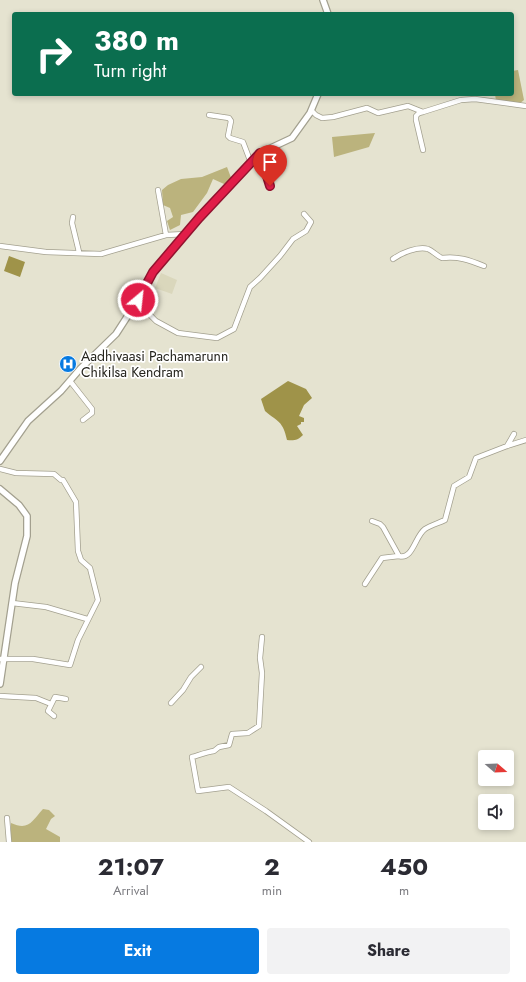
<!DOCTYPE html>
<html lang="en">
<head>
<meta charset="utf-8">
<style>
	:root { --surface:#fff; --page:#f2f2f3; --text:#2b2b33; --muted:#7c7c81; --accent:#067ae1 }
	body { margin:0; font-family:Jost,sans-serif; background:var(--page); color:var(--text); height:100vh; display:flex; flex-direction:column; font-size:15px; white-space:nowrap }
	* { box-sizing:border-box; margin:0 }
	p { font-size:13px; color:var(--muted) }
	.icon { flex:none; width:22px; height:22px; fill:none; stroke:currentColor; stroke-width:2; stroke-linecap:round; stroke-linejoin:round }
	.map { position:relative; height:842px; overflow:hidden }
	.details { display:flex; flex-direction:column; background:var(--surface); flex:1 }
	.details>* { flex:none }
	.guide { position:absolute; left:12px; top:12px; width:502px; height:84px; border-radius:4px; box-shadow:0 2px 6px #0003; background:#0b6e4f; color:#fff; overflow:hidden }
	.needle { width:26px; rotate:109deg }
	.tools { position:absolute; left:478px; top:750px; display:grid; gap:8px }
	.tools a { display:grid; place-items:center; width:36px; height:36px; border-radius:4px; background:var(--surface); box-shadow:0 2px 6px #0003; font-size:20px }
	.pin { position:absolute; display:grid; place-items:center; width:34px; height:34px; color:#fff; margin:-41px -17px; border-radius:50% 50% 50% 0; rotate:-45deg; box-shadow:0 0 4px #0007 }
	.pin .icon { rotate:45deg }
	.me { position:absolute; width:44px; margin:-22px; rotate:28deg; stroke-linejoin:round; filter:drop-shadow(0 0 3px #0008) }
	.turn { display:flex; align-items:center; gap:14px; height:84px; padding:0 16px; font-size:18px }
	.turn .icon { width:52px; height:52px; stroke-width:2.5 }
	.turn b { display:block; font-size:28px; line-height:34px }
	.eta { display:flex; justify-content:space-evenly; align-items:center; height:68px; text-align:center }
	.eta b { font-size:24px; font-weight:700; line-height:28px }
	.cta { display:flex; gap:8px; margin-top:auto; padding:8px 16px }
	.cta a { flex:1; height:46px; border-radius:4px; background:var(--accent); color:#fff; font-size:16px; font-weight:700; line-height:46px; text-align:center }
	.cta a+a { background:var(--page); color:var(--text) }
	.map>svg:first-child { display:block }
	.built { fill:#dad7bc }
	.green { fill:#bbb37d }
	.water { fill:#9f9349 }
	.lines { fill:none; stroke-linecap:round; stroke-linejoin:round }
	.minor-casing { stroke:#a3a08f; stroke-width:6 }
	.major-casing { stroke:#a3a08f; stroke-width:8 }
	.minor { stroke:#fff; stroke-width:4.5 }
	.major { stroke:#fff; stroke-width:5.5 }
	.route-casing { stroke:#92132f; stroke-width:10 }
	.route { stroke:#e11d48; stroke-width:7 }
	.labels { text-anchor:middle; dominant-baseline:central; stroke-width:3.5; stroke-linejoin:round; paint-order:stroke }
	.poi-label { font-size:14px; fill:#25241d; stroke:#fff; text-anchor:start }
</style>
</head>
<body>
<div class="map">
<svg width="526" height="842" viewBox="0 0 526 842">
	<rect width="100%" height="100%" fill="#e5e3d0"/>
	<path class="built" d="M 161,273 L 177,280 L 172,294 L 155,288 Z"/>
	<path class="green" d="M 518,70 L 524,100 L 519,104 L 496,101 L 495,94 L 512,94 L 512,71 Z
		M 375,133 L 369,147 L 334,157 L 332,137 Z
		M 227,167 L 233,183 L 224,184 L 213,179 L 207,193 L 193,212 L 181,215 L 180,225 L 170,230 L 167,221 L 173,217 L 170,208 L 163,205 L 162,190 L 168,185 L 181,179 L 202,177 Z
		M 43,809 L 49,810 L 55,816 L 51,819 L 46,829 L 60,837 L 60,842 L 11,842 L 11,823 C 29,831 32,821 43,809 Z"/>
	<path class="water" d="M 9,256 L 25,262 L 20,277 L 4,271 Z
		M 288,381 L 306,389 L 312,398 L 304,405 L 299,416 L 304,418 L 304,422 L 301,422 L 301,424 L 297,426 L 303,435 C 298,440 294,441 287,440 C 283,421 278,422 265,411 L 261,399 Z"/>
	<g class="lines">
		<g class="minor-casing">
			<path id="minor" d="M 312,111 L 316,115 L 322,118 L 333,117 L 367,108 L 378,113 L 408,106 L 423,112 L 461,100 L 475,99 L 526,106
				M 423,112 L 419,113 L 416,116 L 416,120 L 423,150
				M 209,115 L 229,118 L 231,121 L 228,136 L 230,138 L 243,142 L 251,163
				M 260,153 L 270,186
				M 158,190 L 166,235
				M 73,217 L 72,223 L 79,252
				M 0,246 L 46,252 L 101,254 L 166,235 L 186,234
				M 393,259 C 401,253 418,246 428,249 C 433,251 437,256 442,258 C 458,256 469,260 484,266
				M 134,306 L 147,312 L 156,321 L 178,333 L 217,338 L 234,329 L 250,287 L 260,278 L 280,256 L 293,239 L 306,231 L 311,222 L 304,214
				M 70,381 L 92,409 L 92,413 L 83,420
				M 507,446 L 514,434
				M 0,469 L 16,473 L 54,474 L 61,480 L 63,480 L 76,502 L 78,551 L 81,560 L 90,568 L 98,600 L 78,640 L 70,665 L 33,659 L 0,659
				M 372,521 L 380,524 L 383,527 L 399,556 C 413,560 415,536 425,529 C 431,525 439,523 445,520 L 454,486 L 469,477 L 476,458 L 507,446 L 526,440
				M 365,584 L 382,558 L 399,556
				M 12,603 L 46,607 L 87,619
				M 262,637 L 260,658 L 262,673 L 259,726 L 248,733 L 232,734 L 229,745 L 219,747 L 214,751 C 207,752 199,755 192,757 L 198,791 L 229,787 L 266,811 L 309,842
				M 0,696 L 36,698 L 51,704
				M 171,703 L 183,690 L 191,677 L 201,667
				M 54,716 L 48,711 L 55,697 L 66,699
				M 7,818 L 9,842"/>
		</g>
		<g class="major-casing">
			<path id="major" d="M 323,0 L 328,14
				M 0,461 L 28,421 L 61,391 L 80,369 L 116,334 L 138,300 L 153,272 L 199,218 L 260,153 L 292,138 L 310,113 L 318,94
				M 0,489 L 19,505 L 27,516 L 27,536 L 15,583 L 0,684"/>
		</g>
		<use href="#minor" class="minor"/>
		<use href="#major" class="major"/>
	</g>
	<g class="lines">
		<g class="route-casing">
			<path id="route" d="M 138,300 L 153,272 L 199,218 L 260,153 L 270,186"/>
		</g>
		<use href="#route" class="route"/>
	</g>
	<defs>
		<g id="hospital-disc" transform="scale(0.9)"><circle r="9.5" fill="#067ae1" stroke="#fff"/><path d="M-5-5h3v3.5h4V-5h3V5h-3V1.5h-4V5h-3Z" fill="#fff"/></g>
	</defs>
	<g fill-rule="evenodd">
		<use href="#hospital-disc" x="68" y="364"/>
	</g>
	<g class="labels">
		<g class="poi-label">
			<text x="81" y="356">Aadhivaasi Pachamarunn<tspan x="81" dy="16">Chikilsa Kendram</tspan></text>
		</g>
	</g>
</svg>
<div class="tools">
<a><svg class="needle" viewBox="-14 -14 28 28"><path d="M0-13l5 13h-10z" fill="#e53935"/><path d="M0 13l5-13h-10z" fill="#7c7c81"/></svg></a>
<a><svg class="icon" aria-label="sound" viewBox="0 0 24 24"><path d="M4 9h4l5-4v14l-5-4H4zM17 9q2 3 0 6"/></svg></a>
</div>
<div class="pin" style="left:270px;top:186px;background:#d93025"><svg class="icon" aria-label="arrive" viewBox="0 0 24 24"><path d="M6 21V4h12l-3 4 3 4H6"/></svg></div>
<svg class="me" style="left:138px;top:300px" viewBox="-20 -20 40 40"><circle r="17" fill="#e11d48" stroke="#fff" stroke-width="3"/><path d="M0-11L8 9 0 5-8 9z" fill="#fff"/></svg>
<div class="guide">
<div class="turn"><svg class="icon" aria-label="right" viewBox="0 0 24 24"><path d="M7 20v-9h11M14 6l5 5-5 5"/></svg><div><b>380 m</b>Turn right</div></div>
</div>
</div>
<section class="details">
<div class="eta">
<div><b>21:07</b><p>Arrival</p></div>
<div><b>2</b><p>min</p></div>
<div><b>450</b><p>m</p></div>
</div>
<div class="cta"><a>Exit</a><a>Share</a></div>
</section>
</body>
</html>
